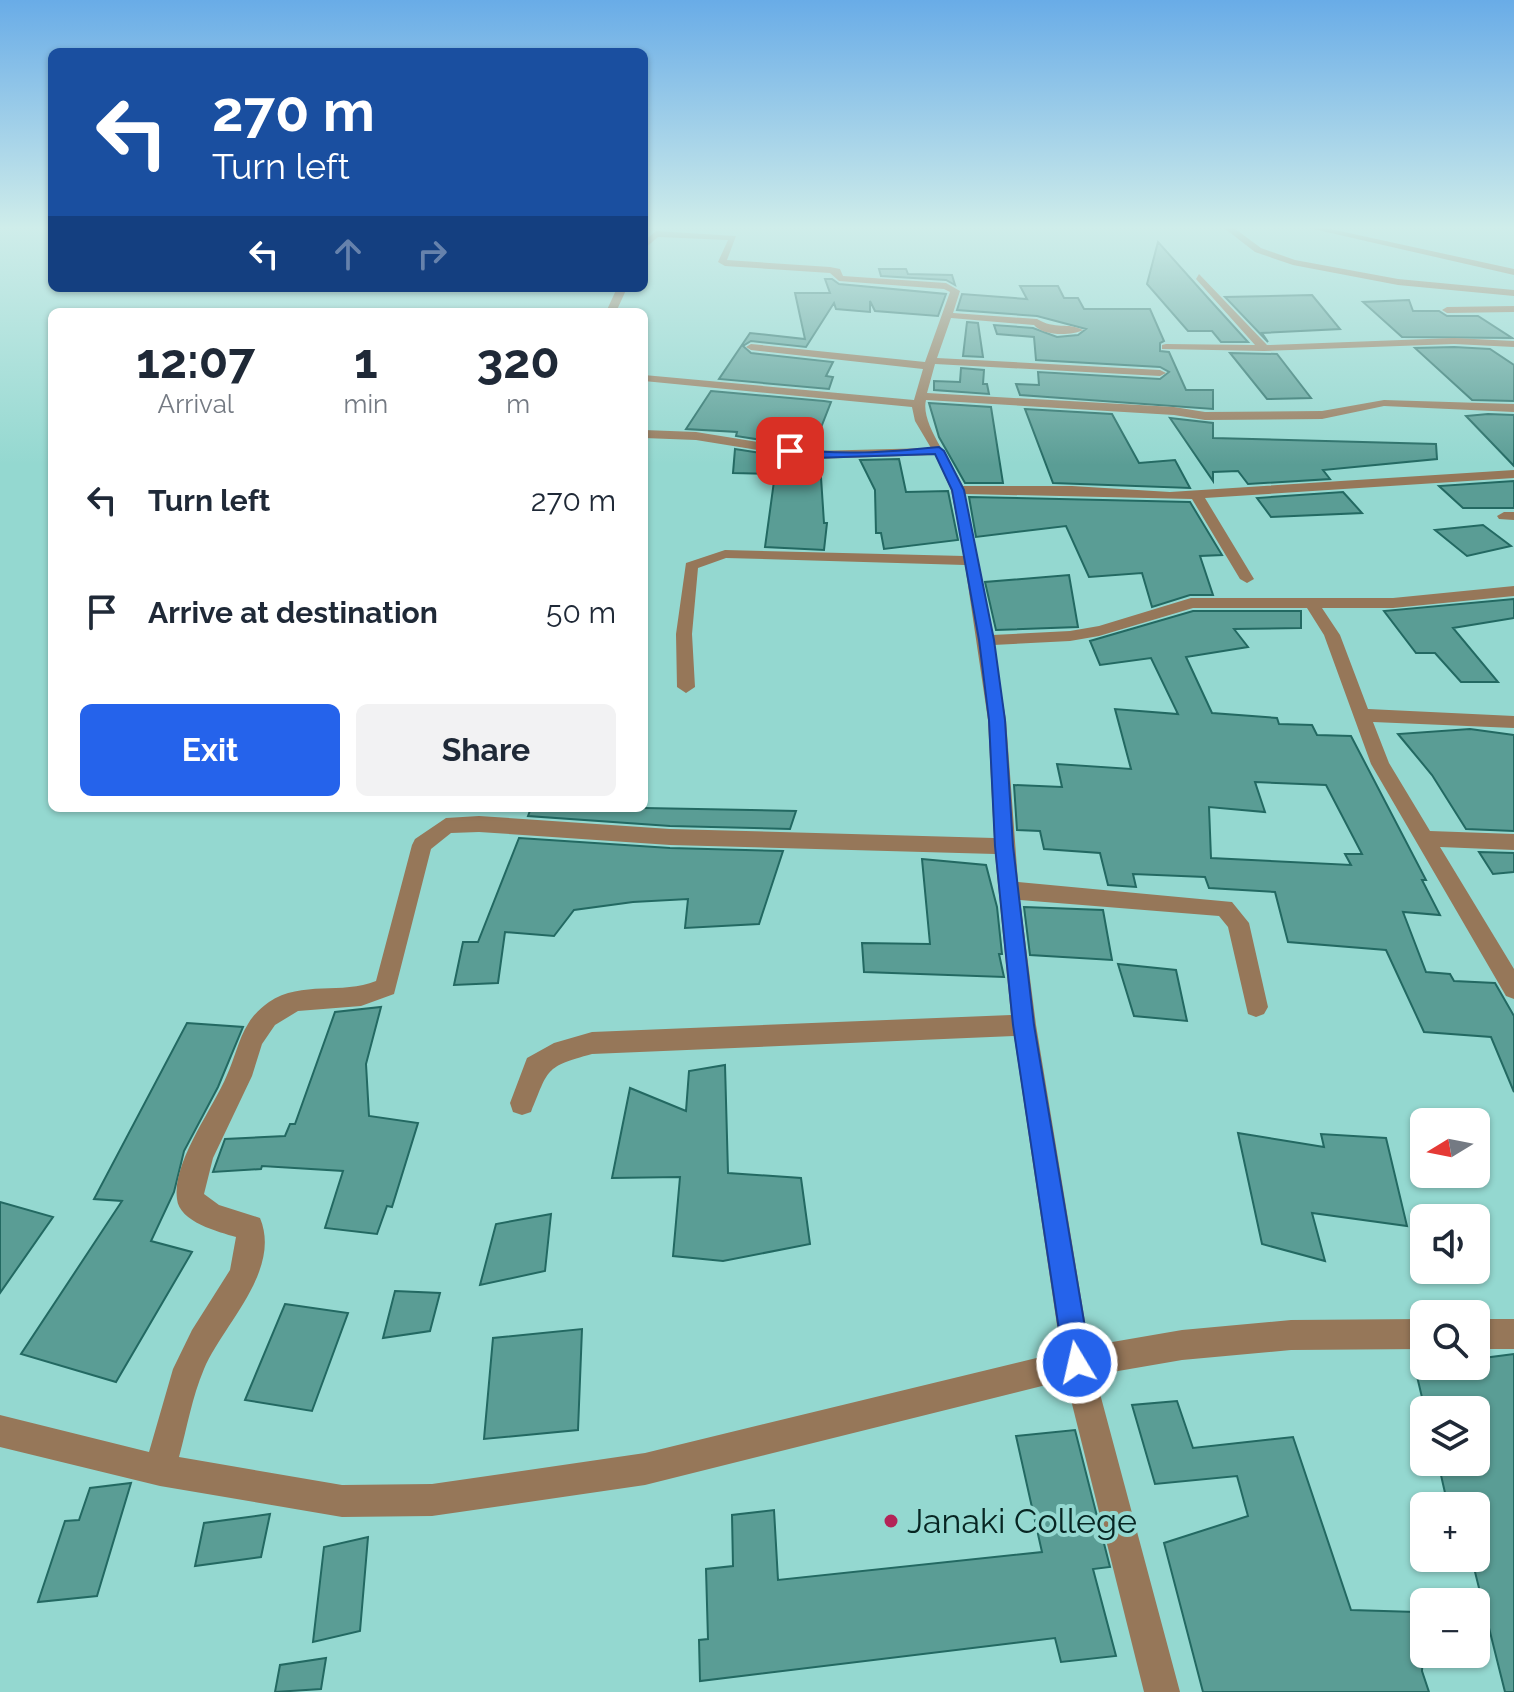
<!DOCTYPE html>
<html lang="en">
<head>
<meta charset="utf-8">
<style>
	:root { --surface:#fff; --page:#f2f2f3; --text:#1f2937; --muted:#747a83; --accent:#2563eb }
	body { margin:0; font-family:Raleway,sans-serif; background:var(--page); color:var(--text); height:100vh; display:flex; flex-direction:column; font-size:30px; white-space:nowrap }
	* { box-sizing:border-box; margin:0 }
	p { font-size:26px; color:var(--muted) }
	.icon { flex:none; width:44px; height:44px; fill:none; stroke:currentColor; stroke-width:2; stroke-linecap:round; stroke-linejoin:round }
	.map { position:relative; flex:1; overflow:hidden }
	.sheet { position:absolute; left:48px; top:308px; width:600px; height:504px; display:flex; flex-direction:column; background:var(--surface); border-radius:12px; box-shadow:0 2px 6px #0004 }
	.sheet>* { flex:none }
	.top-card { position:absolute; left:48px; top:48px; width:600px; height:244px; border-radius:12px; box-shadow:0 2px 6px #0004; background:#1a4fa0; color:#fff; overflow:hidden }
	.needle { width:52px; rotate:260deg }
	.buttons { position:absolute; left:1410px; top:1108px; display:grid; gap:16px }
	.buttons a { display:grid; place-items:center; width:80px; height:80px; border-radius:12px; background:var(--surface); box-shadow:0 2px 6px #0004; font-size:40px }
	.pin { position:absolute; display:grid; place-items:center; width:68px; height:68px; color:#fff; margin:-34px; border-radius:16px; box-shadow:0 4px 12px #0006 }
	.me { position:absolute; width:88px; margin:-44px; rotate:351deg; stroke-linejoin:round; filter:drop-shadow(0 0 6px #0008) }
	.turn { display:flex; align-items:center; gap:28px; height:168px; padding:0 32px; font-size:36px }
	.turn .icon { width:104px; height:104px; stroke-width:2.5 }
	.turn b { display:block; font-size:56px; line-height:68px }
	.lanes { display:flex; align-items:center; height:76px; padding:0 32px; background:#0003; justify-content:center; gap:40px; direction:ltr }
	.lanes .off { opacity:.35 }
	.eta { display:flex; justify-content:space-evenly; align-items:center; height:136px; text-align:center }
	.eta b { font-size:48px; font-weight:700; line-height:56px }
	.button { display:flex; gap:16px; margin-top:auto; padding:16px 32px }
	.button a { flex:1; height:92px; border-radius:12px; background:var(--accent); color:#fff; font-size:32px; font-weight:700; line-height:92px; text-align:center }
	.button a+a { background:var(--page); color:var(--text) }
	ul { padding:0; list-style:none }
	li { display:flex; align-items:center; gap:24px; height:112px; padding:0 32px }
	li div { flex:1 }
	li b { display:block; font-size:30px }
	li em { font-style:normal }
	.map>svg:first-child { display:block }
	.building { fill:#5a9d95; stroke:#236962; stroke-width:2; fill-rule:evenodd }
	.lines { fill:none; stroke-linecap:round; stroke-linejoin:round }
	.minor { fill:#967759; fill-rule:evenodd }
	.route { fill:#2563eb; stroke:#184099; stroke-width:2 }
	.poi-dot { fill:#b32457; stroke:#94d8d0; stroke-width:3 }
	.labels { text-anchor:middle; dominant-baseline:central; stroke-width:8; stroke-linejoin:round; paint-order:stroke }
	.near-poi-label { font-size:34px; fill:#072522; stroke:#94d8d0; text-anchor:start }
</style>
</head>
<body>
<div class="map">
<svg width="1514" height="1692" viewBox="0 0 1514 1692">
	<rect width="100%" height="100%" fill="#94d8d0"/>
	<path class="building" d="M 1158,242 L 1208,298 L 1248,342 L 1221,342 L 1212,331 L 1188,331 L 1147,284 Z
		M 879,269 L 906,269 L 908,274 L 952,275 L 955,285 L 946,280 L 881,276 Z
		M 825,279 L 832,279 L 839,284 L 946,294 L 938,316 L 875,311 L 870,301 L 870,312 L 836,309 L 834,303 L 806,347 L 751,341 L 743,346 L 751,353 L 833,362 L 826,376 L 833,377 L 829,389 L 719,379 L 750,333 L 805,339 L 795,293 L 830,293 Z
		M 1020,286 L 1058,286 L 1064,298 L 1078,298 L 1084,309 L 1150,309 L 1164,341 L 1160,343 L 1160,351 L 1169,352 L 1186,390 L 1213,390 L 1213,409 L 1020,395 L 1016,384 L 1039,385 L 1038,372 L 1160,379 L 1169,372 L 1160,367 L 1036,360 L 1034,337 L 997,334 L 994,325 L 1033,328 L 1057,337 L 1078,335 L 1086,329 L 1037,316 L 957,310 L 962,294 L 1027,299 Z
		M 1312,295 L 1340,329 L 1262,333 L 1268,342 L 1225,297 Z
		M 1409,300 L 1413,311 L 1439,311 L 1447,316 L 1478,316 L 1512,338 L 1402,337 L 1363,302 Z
		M 967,322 L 978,323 L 983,357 L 963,356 Z
		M 1454,347 L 1490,349 L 1514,365 L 1514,401 L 1472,400 L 1415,348 Z
		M 1230,353 L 1277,354 L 1311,398 L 1267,399 Z
		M 961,368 L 984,370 L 983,384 L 987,384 L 989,394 L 934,390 L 934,381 L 960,382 Z
		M 711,391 L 824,401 L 831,402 L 813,448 L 736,436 L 737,432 L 686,429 Z
		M 929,403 L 991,407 L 1003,483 L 965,483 L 939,437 Z
		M 1025,409 L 1112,414 L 1139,463 L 1175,460 L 1190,488 L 1053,483 Z
		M 1488,414 L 1514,415 L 1514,466 L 1466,416 Z
		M 1170,418 L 1213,423 L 1213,438 L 1436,444 L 1437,459 L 1323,470 L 1330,479 L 1248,484 L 1238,471 L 1213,472 L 1213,481 Z
		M 735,449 L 820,462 L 824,523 L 827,523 L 824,550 L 765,547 L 775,474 L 733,473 Z
		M 899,459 L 906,492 L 948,491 L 958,540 L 884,549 L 881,533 L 876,533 L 875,490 L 860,460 Z
		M 1514,481 L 1514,508 L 1463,508 L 1439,486 Z
		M 1343,492 L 1362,513 L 1271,517 L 1257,498 Z
		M 969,497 L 1190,502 L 1222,555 L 1200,556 L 1213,595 L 1190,595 L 1152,607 L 1142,573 L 1089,577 L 1066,526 L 976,537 Z
		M 1483,525 L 1511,546 L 1467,556 L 1435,530 Z
		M 1069,575 L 1078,627 L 996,630 L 985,582 Z
		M 1514,599 L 1514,618 L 1453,628 L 1498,682 L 1461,682 L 1435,653 L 1416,653 L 1384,611 Z
		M 1193,611 L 1301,611 L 1301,628 L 1234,629 L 1248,647 L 1186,657 L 1212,713 L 1277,718 L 1279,724 L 1312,725 L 1317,735 L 1351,736 L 1426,880 L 1422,880 L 1440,915 L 1403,912 L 1426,972 L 1450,974 L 1454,981 L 1495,983 L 1514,1016 L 1514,1092 L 1491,1037 L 1424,1032 L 1386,950 L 1288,942 L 1275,892 L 1209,888 L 1205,877 L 1133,874 L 1136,887 L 1108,885 L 1100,853 L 1044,849 L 1040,831 L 1017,830 L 1014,785 L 1062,787 L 1057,764 L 1131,769 L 1115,709 L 1178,714 L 1151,658 L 1100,665 L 1090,641 ZM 1255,782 L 1326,785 L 1362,854 L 1345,854 L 1351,865 L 1211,858 L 1209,807 L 1265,812 Z
		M 1470,729 L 1514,735 L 1514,831 L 1466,829 L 1432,775 L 1398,734 Z
		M 531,808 L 644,808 L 796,811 L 790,829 L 670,826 L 528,816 Z
		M 519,838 L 670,848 L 783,851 L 759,924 L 685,928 L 688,899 L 633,902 L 574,910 L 554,936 L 505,932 L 498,983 L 454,985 L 463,942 L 478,942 Z
		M 1479,852 L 1514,853 L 1514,872 L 1493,874 Z
		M 922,859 L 986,865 L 997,907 L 1002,954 L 999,954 L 1004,977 L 864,972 L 862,943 L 930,944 Z
		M 1024,907 L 1103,910 L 1112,960 L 1030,955 Z
		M 1118,964 L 1176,970 L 1187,1021 L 1134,1016 Z
		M 381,1007 L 366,1064 L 369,1116 L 418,1123 L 392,1207 L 387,1206 L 377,1234 L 325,1228 L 343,1171 L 262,1166 L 261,1169 L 213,1172 L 225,1139 L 285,1136 L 290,1124 L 295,1124 L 335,1012 Z
		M 187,1023 L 243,1027 L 218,1087 L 184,1151 L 174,1192 L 151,1241 L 192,1252 L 116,1382 L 21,1354 L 122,1201 L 94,1199 Z
		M 725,1065 L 728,1173 L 801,1178 L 810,1244 L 723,1261 L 673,1256 L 680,1177 L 612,1178 L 630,1088 L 686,1111 L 689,1071 Z
		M 1238,1133 L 1324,1147 L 1321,1134 L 1386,1138 L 1407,1226 L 1312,1213 L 1325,1261 L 1262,1244 Z
		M 0,1202 L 53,1217 L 0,1293 Z
		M 551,1214 L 545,1271 L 480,1285 L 496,1224 Z
		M 395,1291 L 440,1293 L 430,1331 L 383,1338 Z
		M 285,1304 L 348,1313 L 312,1411 L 245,1400 Z
		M 582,1329 L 578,1430 L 484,1439 L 493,1338 Z
		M 1514,1354 L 1514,1692 L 1505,1692 L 1473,1564 L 1476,1563 L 1476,1506 L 1448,1506 L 1438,1462 L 1476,1462 L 1476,1410 L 1425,1410 L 1415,1368 L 1476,1366 L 1476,1359 Z
		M 1177,1401 L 1193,1448 L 1293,1437 L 1351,1610 L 1416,1612 L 1424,1635 L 1422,1671 L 1429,1692 L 1203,1692 L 1164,1543 L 1248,1516 L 1237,1476 L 1155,1484 L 1132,1405 Z
		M 1075,1430 L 1110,1567 L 1093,1569 L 1116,1656 L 1061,1662 L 1055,1638 L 700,1681 L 699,1640 L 708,1639 L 706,1569 L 733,1566 L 732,1515 L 774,1510 L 778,1580 L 1042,1552 L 1016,1436 Z
		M 131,1483 L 97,1596 L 38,1602 L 65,1521 L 79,1520 L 90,1488 Z
		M 270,1514 L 261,1557 L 195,1566 L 204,1523 Z
		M 368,1537 L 360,1631 L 313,1642 L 324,1547 Z
		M 326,1658 L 321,1689 L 275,1692 L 280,1665 Z"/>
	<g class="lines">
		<path class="minor" d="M 1224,228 L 1234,228 L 1261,248 L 1295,260 L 1398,279 L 1514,290 L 1514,296 L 1398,285 L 1293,265 L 1255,252 Z
			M 1309,228 L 1326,228 L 1514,269 L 1514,275 Z
			M 656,231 L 736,236 L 727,260 L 830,267 L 840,269 L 843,276 L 946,283 L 960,291 L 953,313 L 1037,319 C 1055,330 1068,322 1083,330 C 1071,336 1043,336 1034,325 L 951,318 L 937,358 L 1160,370 L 1166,373 L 1160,376 L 935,364 L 927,393 L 1174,407 L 1205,412 L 1322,411 L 1384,400 L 1514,404 L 1514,412 L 1384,406 L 1322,419 L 1205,420 L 1174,415 L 926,400 C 920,424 953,463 963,486 L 1072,486 L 1170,492 L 1514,470 L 1514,478 L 1205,498 L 1254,579 L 1247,583 L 1240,579 L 1192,499 L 965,494 L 992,635 L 1070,631 L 1099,626 L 1191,598 L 1393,598 L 1514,586 L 1514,596 L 1393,608 L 1322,608 L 1340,635 L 1368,709 L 1514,716 L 1514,728 L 1373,722 L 1389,763 L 1430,831 L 1514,834 L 1514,850 L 1440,847 L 1514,969 L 1514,999 L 1506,996 L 1371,764 L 1324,635 L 1307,608 L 1193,608 L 1099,636 L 1070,641 L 993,645 L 1006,720 L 1018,882 L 1232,902 L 1249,923 L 1268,1007 L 1264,1014 L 1256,1017 L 1248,1014 L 1228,927 L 1219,916 L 1020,900 L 1036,1025 L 1089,1346 L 1182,1330 L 1291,1320 L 1424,1319 L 1424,1349 L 1291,1350 L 1182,1360 L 1095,1375 L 1180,1692 L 1144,1692 L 1066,1380 L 645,1485 L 432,1516 L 342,1517 L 160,1486 L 0,1447 L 0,1415 L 149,1452 L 173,1369 L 192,1330 L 230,1270 L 236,1237 C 219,1232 179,1222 177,1199 C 172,1162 213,1109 227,1075 C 235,1058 238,1040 248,1024 C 253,1015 261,1008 269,1002 C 302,980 342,995 376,981 L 412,845 L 415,839 L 446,818 L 479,816 L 670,829 L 994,838 L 988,720 L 965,565 L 726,558 L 698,568 L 692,634 L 695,687 L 686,693 L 677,687 L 676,634 L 686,563 L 725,550 L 964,556 L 951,490 L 935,455 L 813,459 L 696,440 L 644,438 L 644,430 L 696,432 L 813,451 L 931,448 L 915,421 L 912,407 L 644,381 L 644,375 L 914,400 L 923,369 L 751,350 L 746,347 L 751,344 L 925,362 L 950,292 L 944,289 L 839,281 L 830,273 L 725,266 L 718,262 L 728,240 L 658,237 L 644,249 L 644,241 ZM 479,832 L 670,845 L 995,854 L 1011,1015 L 592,1032 L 554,1043 L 527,1058 L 510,1103 L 513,1112 L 522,1115 L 531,1112 C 549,1069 544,1067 592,1054 L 1014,1036 L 1061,1352 L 645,1453 L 432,1484 L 342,1485 L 179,1457 C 187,1428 192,1397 204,1369 C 223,1324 282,1271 260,1218 L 219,1205 L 204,1194 L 213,1158 L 252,1076 L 262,1044 L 275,1025 L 298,1011 L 361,1006 L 394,994 L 431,849 L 451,833 Z
			M 1199,274 L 1267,345 L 1454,338 L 1514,341 L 1514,347 L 1454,344 L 1264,351 L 1162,349 L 1162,345 L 1166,344 L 1255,345 L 1196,279 Z
			M 617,288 L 627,288 L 616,312 L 606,312 Z
			M 1514,306 L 1514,312 L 1447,313 L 1442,310 L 1447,307 Z
			M 1504,512 L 1514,512 L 1514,520 L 1499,519 L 1497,516 Z
			M 1476,1319 L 1514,1319 L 1514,1349 L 1476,1349 Z"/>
	</g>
	<linearGradient id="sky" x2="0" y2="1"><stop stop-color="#69ace7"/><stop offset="0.49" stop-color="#cfedea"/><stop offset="1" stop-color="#cfedea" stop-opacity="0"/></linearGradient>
	<rect width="1514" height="465" fill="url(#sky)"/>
	<path class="route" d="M 939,447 L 944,451 L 964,490 L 994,640 L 1005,720 L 1013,846 L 1034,1025 L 1091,1363 L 1087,1373 L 1077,1377 L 1068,1373 L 1064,1363 L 1013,1025 L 995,846 L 989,720 L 979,640 L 952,490 L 935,454 L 813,458 L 784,451 L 790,448 C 838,456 890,452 939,447 Z"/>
	<circle class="poi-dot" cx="891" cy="1521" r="8"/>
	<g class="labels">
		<g class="near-poi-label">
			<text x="907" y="1521">Janaki College</text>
		</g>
	</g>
</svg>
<div class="buttons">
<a><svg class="needle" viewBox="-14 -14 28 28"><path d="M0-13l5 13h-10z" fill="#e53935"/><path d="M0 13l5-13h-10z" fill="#747a83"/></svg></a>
<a><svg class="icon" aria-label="sound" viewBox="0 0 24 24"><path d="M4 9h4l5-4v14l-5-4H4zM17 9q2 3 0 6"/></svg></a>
<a><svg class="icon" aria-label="search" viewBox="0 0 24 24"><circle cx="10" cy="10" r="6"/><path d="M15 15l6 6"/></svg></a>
<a><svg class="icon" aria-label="layers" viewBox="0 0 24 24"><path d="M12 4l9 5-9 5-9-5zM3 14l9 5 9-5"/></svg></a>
<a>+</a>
<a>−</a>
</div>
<div class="pin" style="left:790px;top:451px;background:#d93025"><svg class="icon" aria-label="arrive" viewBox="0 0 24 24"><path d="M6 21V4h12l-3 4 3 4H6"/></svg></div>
<svg class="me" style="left:1077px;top:1363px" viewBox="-20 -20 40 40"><circle r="17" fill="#2563eb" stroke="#fff" stroke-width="3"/><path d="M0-11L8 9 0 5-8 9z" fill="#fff"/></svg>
<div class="top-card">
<div class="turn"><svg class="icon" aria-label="left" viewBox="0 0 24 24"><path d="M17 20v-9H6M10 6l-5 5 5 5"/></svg><div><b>270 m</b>Turn left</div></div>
<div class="lanes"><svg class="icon" aria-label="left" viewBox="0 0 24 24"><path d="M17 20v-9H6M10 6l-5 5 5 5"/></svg><svg class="icon off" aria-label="ahead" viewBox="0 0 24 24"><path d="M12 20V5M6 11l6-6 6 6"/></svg><svg class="icon off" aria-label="right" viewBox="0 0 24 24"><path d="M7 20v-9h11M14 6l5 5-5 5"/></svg></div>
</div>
<section class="sheet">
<div class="eta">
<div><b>12:07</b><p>Arrival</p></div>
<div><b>1</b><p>min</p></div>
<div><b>320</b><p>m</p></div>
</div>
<ul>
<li><svg class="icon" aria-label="left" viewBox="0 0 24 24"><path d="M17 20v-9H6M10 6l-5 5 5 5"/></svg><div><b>Turn left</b></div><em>270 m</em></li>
<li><svg class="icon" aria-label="arrive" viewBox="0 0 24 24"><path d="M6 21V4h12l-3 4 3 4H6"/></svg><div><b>Arrive at destination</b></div><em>50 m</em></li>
</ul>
<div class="button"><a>Exit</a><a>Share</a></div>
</section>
</div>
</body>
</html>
